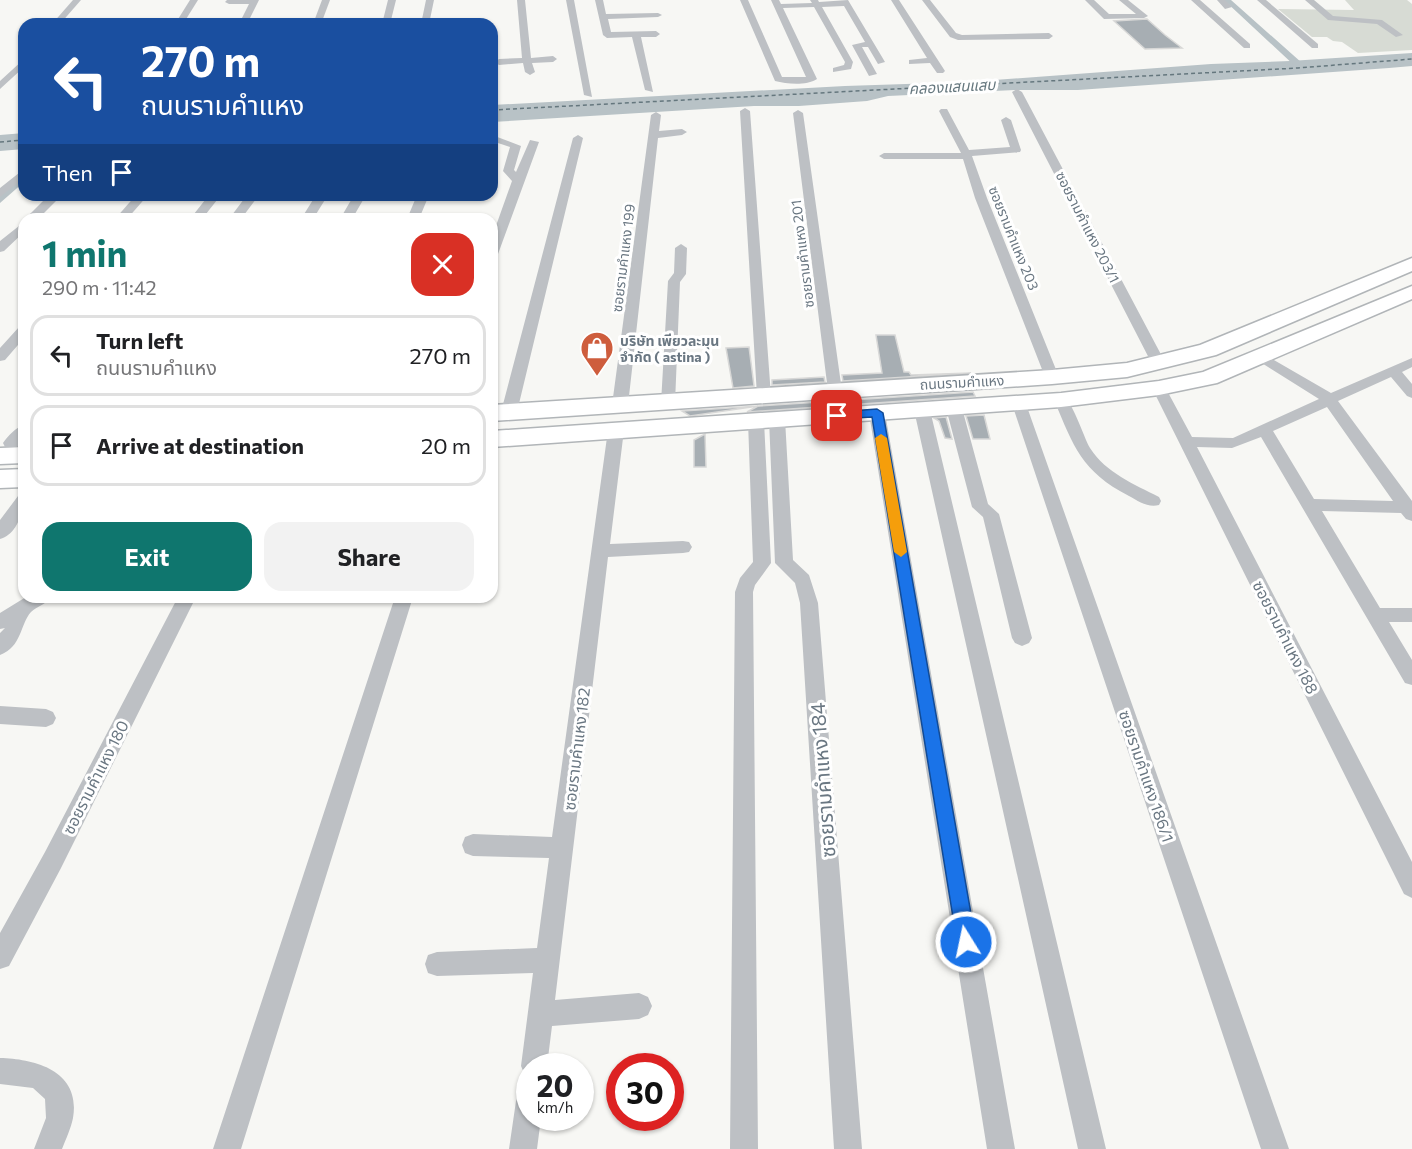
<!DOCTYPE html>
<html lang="en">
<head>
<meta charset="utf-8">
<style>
	:root { --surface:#fff; --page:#f2f2f2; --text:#202124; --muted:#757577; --line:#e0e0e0; --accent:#0f766e }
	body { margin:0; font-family:Commissioner,"Noto Sans Thai",sans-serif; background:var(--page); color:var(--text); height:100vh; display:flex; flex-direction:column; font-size:22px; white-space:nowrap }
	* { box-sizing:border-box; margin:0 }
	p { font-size:20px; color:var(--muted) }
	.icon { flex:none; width:33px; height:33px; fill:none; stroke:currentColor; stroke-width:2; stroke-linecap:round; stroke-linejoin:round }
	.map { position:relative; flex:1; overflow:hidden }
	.side { position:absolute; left:18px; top:213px; width:480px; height:390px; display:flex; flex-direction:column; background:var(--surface); border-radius:18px; box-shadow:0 2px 4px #0004 }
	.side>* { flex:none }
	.hud { position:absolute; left:18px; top:18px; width:480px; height:183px; border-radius:18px; box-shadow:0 2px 4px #0004; background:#1a4fa0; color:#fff; overflow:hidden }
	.speed { position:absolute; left:516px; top:1053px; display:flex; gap:12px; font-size:30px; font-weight:700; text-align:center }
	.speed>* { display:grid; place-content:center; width:78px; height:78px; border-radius:50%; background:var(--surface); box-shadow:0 2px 4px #0004; line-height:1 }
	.speed small { font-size:15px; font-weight:400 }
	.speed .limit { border:9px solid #d22; background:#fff; color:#111 }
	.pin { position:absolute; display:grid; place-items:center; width:51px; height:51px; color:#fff; margin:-26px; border-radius:12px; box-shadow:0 3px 9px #0006 }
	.me { position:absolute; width:66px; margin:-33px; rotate:350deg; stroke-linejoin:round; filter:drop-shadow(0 0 4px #0008) }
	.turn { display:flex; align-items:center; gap:21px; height:126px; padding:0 24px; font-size:27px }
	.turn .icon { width:78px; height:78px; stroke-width:2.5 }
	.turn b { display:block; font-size:42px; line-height:51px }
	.then { display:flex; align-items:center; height:57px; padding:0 24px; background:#0003; gap:12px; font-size:22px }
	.round { display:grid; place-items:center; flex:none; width:63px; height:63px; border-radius:18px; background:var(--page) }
	.overview { display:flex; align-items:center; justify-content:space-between; height:102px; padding:0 24px }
	h1 { font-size:36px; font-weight:700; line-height:45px; color:var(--accent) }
	.primary-button { display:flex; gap:12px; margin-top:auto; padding:12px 24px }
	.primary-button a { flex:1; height:69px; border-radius:18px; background:var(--accent); color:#fff; font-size:24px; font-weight:700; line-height:69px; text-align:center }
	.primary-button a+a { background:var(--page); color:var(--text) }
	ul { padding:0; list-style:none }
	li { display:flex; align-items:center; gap:18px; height:81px; margin:0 12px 9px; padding:0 12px; border:3px solid var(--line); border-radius:18px }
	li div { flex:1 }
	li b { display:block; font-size:22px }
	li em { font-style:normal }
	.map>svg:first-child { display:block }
	.green { fill:#d7dbd4 }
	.water { fill:#b8c2c6 }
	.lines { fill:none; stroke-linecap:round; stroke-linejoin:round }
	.canal { fill:#b8c2c6; fill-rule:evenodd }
	.ferry { stroke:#65777e; stroke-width:1.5; stroke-dasharray:4 3; stroke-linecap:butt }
	.building { fill:#a7aeb3; stroke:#d8d8d7; stroke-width:1.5 }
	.primary-casing { stroke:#b1b5b8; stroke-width:3 }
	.minor { fill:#bdc0c4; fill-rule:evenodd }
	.primary { fill:#fff; fill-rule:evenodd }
	.route { fill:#1a73e8; stroke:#114b97; stroke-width:1.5 }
	.slow { fill:#f59e0b }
	.labels { text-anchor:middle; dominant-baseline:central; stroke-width:6; stroke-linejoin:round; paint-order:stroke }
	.far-street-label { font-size:14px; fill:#6a7782; stroke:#fff }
	.far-poi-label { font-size:14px; font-weight:bold; fill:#6a7782; stroke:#fff; text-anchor:start }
	.far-water-label { font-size:15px; font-style:italic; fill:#65777e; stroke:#fff }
	.street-label { font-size:16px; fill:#6a7782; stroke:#fff }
	.near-street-label { font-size:20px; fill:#6a7782; stroke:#fff }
</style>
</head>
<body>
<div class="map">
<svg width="1412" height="1149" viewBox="0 0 1412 1149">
	<rect width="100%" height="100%" fill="#f7f7f4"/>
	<path class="green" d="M 1345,0 L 1407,0 L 1412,4 L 1412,50 L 1358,53 L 1342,42 L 1333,41 L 1327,37 L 1312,37 L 1278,9 L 1354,10 Z"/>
	<path class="water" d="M 1412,53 L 1412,66 L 1389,68 L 1078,90 L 1015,90 L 888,96 L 867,101 L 799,106 L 754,106 L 492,122 L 492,105 L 845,86 L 967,82 L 1211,64 L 1290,61 Z
		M 24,133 L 24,149 L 0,151 L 0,135 Z"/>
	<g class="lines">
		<path class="canal" d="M 1224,0 L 1231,0 L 1302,63 L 1302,67 L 1296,67 Z
			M 24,174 L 24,182 L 0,203 L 0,195 Z"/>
		<path class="ferry" d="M 492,110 L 1298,68 L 1412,59
			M 0,142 L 24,140"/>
	</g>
	<path class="building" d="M 1147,19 L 1165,35 L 1182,48 L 1145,49 L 1114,21 Z
		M 876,335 L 895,335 L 904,372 L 909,372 L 911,375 L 971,373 L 843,381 L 842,375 L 882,373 Z
		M 749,347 L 754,386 L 733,388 L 726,348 Z
		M 824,377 L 825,382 L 772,385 L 772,380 Z
		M 973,392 L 975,396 L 747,412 L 758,406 L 690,416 L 682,411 Z
		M 984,415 L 990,439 L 973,439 L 966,416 Z
		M 946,417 L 952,439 L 945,438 L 939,421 L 934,418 Z
		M 705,434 L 706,467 L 694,467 L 694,440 Z"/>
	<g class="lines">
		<g class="primary-casing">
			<path id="primary" d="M 1412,258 L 1412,271 L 1216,355 L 1127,377 L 1052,384 L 492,421 L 492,405 L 1052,370 L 1127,363 L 1200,345 Z
				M 1412,286 L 1412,299 L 1217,383 L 1159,395 L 1061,407 L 492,447 L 492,431 L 1061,393 L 1159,381 L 1203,372 Z
				M 24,447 L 24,463 L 0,464 L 0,448 Z
				M 24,469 L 24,487 L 0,488 L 0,470 Z"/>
		</g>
		<path class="minor" d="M 73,0 L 81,0 L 60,24 L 52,24 Z
			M 190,0 L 198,0 L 183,24 L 175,24 Z
			M 227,0 L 259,0 L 247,24 L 239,24 L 249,4 L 229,4 L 225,2 Z
			M 322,0 L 330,0 L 321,24 L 313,24 Z
			M 388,0 L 396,0 L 390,24 L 382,24 Z
			M 426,0 L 434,0 L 429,24 L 421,24 Z
			M 517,0 L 525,0 L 531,58 L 553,56 L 557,59 L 553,62 L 532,63 L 535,72 L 530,75 L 525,72 L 523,63 L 499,65 L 495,62 L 499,59 L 522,58 Z
			M 566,0 L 574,0 L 592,97 L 584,95 Z
			M 595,0 L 603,0 L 606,14 L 658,13 L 662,15 L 658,17 L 608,19 L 611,32 L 656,31 L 660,34 L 656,37 L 641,37 L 653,92 L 645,90 L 632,37 L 607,38 L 603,35 Z
			M 740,0 L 748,0 L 782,77 L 806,77 L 771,0 L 779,0 L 781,4 L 812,3 L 810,0 L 818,0 L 819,2 L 848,0 L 885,62 L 878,64 L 868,47 L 862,47 L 877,74 L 869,76 L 852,45 L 865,42 L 844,6 L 822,7 L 853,62 L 851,69 L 833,72 L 833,68 L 844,65 L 845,62 L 814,7 L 783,8 L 817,79 C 806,86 787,84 775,81 Z
			M 891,0 L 899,0 L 945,71 L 943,73 L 937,73 L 930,63 L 909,64 L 909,60 L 927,58 Z
			M 922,0 L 930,0 L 956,33 L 962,35 L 1049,33 L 1053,36 L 1049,39 L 958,40 L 950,37 Z
			M 1085,0 L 1094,0 L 1109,14 L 1136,14 L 1119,0 L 1128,0 L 1148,16 L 1144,18 L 1104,19 Z
			M 1191,0 L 1200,0 L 1250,44 L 1250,48 L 1244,48 Z
			M 1217,0 L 1225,0 L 1232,7 L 1225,9 Z
			M 1257,0 L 1266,0 L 1318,44 L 1318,48 L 1312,48 Z
			M 1305,0 L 1314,0 L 1333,16 L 1382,20 L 1403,35 L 1396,37 L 1377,24 L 1328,20 Z
			M 24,59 L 24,67 L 0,89 L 0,81 Z
			M 1017,89 L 1022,92 L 1165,362 L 1163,365 L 1158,366 L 1151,362 L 1012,92 Z
			M 745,108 L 750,111 L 771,396 L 764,401 L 757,396 L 740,111 Z
			M 941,109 L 947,109 L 969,150 L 1010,147 L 1001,120 L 1006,117 L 1011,120 L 1021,150 L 1020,152 L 972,156 L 987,198 L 1059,377 L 1057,380 L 1047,380 L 1045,377 L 975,198 L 963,159 L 884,159 L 879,156 L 884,153 L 961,153 L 939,111 Z
			M 798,110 L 803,113 L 842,391 L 835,396 L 828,391 L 793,113 Z
			M 656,112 L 661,115 L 659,131 L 682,129 L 687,132 L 682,135 L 658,138 L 628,405 L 620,410 L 612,405 L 651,115 Z
			M 492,135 L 521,146 L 514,170 L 516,172 L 530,140 L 539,142 L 498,254 L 492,258 L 492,237 L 512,181 L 503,171 L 510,147 L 492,141 Z
			M 578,135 L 583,138 L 517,412 L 509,417 L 501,412 L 573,138 Z
			M 24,169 L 24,178 L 0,197 L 0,188 Z
			M 49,195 L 62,195 L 38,219 L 25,219 Z
			M 136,195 L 148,195 L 127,219 L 115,219 Z
			M 209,195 L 221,195 L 202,219 L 190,219 Z
			M 247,195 L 259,195 L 241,219 L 229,219 Z
			M 316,195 L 328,195 L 313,219 L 301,219 Z
			M 354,195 L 366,195 L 352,219 L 340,219 Z
			M 417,195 L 429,195 L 419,219 L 407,219 Z
			M 24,222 L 24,232 L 4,251 L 0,252 L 0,241 Z
			M 681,244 L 687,248 L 686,274 L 680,282 L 675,403 L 668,408 L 661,403 L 668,281 L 674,273 L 675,248 Z
			M 24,326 L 24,338 L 5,360 L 0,361 L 0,348 L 19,327 Z
			M 1262,353 L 1331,393 L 1412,358 L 1412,367 L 1402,372 L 1412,384 L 1412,398 L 1407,396 L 1391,377 L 1338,401 L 1412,501 L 1412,521 L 1406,519 L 1401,513 L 1322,511 L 1380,608 L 1412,608 L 1412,622 L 1389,622 L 1412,660 L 1412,685 L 1405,683 L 1261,437 L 1232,448 L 1197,447 L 1412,862 L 1412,898 L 1404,894 L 1152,388 L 1154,385 L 1164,385 L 1192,437 L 1233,438 L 1319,399 L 1257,360 L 1255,357 ZM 1327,407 L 1393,501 L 1314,499 L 1273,431 Z
			M 1061,395 C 1072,398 1083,436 1090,448 C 1106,473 1134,484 1159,497 L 1161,501 L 1159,505 C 1148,508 1138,501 1129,496 C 1081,471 1074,447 1054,400 Z
			M 1019,399 L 1026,404 L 1289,1149 L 1261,1149 L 1012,404 Z
			M 954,403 L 962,408 L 988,504 L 999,514 L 1032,638 L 1029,643 L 1022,646 L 1015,643 L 1012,638 L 983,517 L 972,507 L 946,408 Z
			M 922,405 L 930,410 L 1106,1149 L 1078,1149 L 914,410 Z
			M 877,408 L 885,413 L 1015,1149 L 987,1149 L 869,413 Z
			M 777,414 L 785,419 L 793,560 L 809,575 L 818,603 L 862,1149 L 834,1149 L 800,603 L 795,583 L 775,563 L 769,419 Z
			M 756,416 L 764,421 L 771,563 L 755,585 L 753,592 L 758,1149 L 730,1149 L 735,592 L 740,578 L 753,562 L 748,421 Z
			M 24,425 L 24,439 L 17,447 L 5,447 L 3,443 C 8,436 16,427 24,425 Z
			M 616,425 L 624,430 L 610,544 L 683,541 L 689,542 L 692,547 L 689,552 L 683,553 L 608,557 L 555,1000 L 639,993 L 648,997 L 652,1006 L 648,1015 L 639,1019 L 552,1026 L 547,1066 L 530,1066 L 530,1077 L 525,1075 L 521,1066 L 533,973 L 437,976 L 428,973 L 425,964 L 428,955 L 437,952 L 537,948 L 549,858 L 473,856 L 465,853 L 462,845 L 465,837 L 473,834 L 552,837 L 608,430 Z
			M 24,494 C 24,510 18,534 0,539 L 0,520 L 18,496 Z
			M 26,597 L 50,597 C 46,605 37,606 31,612 C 20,624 22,647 0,655 L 0,633 L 5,628 L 0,629 L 0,613 Z
			M 178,597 L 196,597 L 61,868 L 9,966 L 0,969 L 0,933 L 45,852 Z
			M 395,597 L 413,597 L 241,1149 L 213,1149 Z
			M 0,706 L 46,709 L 53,712 L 56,718 L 53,724 L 46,727 L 0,724 Z
			M 0,1058 C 36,1059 81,1071 73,1118 C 71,1128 66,1139 62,1149 L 34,1149 L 46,1118 L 45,1099 L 33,1088 L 0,1084 Z
			M 530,1088 L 530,1118 L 541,1118 L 537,1149 L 509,1149 L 516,1101 L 520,1091 Z"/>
		<use href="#primary" class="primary"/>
	</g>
	<path class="route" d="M 877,409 L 883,413 L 976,942 L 973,949 L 966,951 L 960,949 L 957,942 L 872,417 L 837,419 L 831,416 L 837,412 Z"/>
	<path class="slow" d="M 881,434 L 887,438 L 907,552 L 901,557 L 894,552 L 875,438 Z"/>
	<defs>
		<g id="shop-pin" transform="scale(1.725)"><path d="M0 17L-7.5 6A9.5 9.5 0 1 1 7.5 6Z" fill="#ce5d3d" stroke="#fff"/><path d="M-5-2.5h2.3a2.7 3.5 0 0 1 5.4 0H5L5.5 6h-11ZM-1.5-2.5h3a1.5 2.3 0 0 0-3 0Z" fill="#fff"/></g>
	</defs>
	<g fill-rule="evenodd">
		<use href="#shop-pin" x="597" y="348"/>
	</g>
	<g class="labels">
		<g class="far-street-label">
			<text transform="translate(1088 227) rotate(63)">ซอยรามคำแหง 203/1</text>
			<text transform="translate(1014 238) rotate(68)">ซอยรามคำแหง 203</text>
			<text transform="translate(802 254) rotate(-97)">ซอยรามคำแหง 201</text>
			<text transform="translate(623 258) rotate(-83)">ซอยรามคำแหง 199</text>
			<text transform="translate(962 382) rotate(-3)">ถนนรามคำแหง</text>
		</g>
		<g class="far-poi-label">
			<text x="620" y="340">บริษัท เพียวละมุน<tspan x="620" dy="16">จำกัด ( astina )</tspan></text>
		</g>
		<g class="far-water-label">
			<text transform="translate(952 86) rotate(-3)">คลองแสนแสบ</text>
		</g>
		<g class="street-label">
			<text transform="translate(1286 637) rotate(63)">ซอยรามคำแหง 188</text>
			<text transform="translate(576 749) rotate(-83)">ซอยรามคำแหง 182</text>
			<text transform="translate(1147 776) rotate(71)">ซอยรามคำแหง 186/1</text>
			<text transform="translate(95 777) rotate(-63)">ซอยรามคำแหง 180</text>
		</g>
		<g class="near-street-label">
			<text transform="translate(822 780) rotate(-94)">ซอยรามคำแหง 184</text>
		</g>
	</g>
</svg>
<div class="speed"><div>20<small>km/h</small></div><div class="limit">30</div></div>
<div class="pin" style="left:837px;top:416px;background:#d93025"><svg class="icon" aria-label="arrive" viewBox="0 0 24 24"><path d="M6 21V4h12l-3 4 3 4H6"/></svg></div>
<svg class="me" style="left:966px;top:942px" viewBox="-20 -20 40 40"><circle r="17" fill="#1a73e8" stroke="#fff" stroke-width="3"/><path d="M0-11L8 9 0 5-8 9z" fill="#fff"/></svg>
<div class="hud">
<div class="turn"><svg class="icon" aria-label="left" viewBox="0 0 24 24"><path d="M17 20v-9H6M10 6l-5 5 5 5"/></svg><div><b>270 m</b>ถนนรามคำแหง</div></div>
<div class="then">Then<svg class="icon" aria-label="arrive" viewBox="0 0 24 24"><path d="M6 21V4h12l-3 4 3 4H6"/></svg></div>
</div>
<section class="side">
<div class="overview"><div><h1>1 min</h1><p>290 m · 11:42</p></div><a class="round" style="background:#d93025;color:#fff"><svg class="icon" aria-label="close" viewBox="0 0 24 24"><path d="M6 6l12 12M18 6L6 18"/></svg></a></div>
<ul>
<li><svg class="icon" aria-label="left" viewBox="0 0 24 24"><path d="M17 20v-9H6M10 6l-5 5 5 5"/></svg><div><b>Turn left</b><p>ถนนรามคำแหง</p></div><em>270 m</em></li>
<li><svg class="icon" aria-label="arrive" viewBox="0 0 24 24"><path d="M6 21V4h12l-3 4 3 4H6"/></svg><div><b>Arrive at destination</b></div><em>20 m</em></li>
</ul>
<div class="primary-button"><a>Exit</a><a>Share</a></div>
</section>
</div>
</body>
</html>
